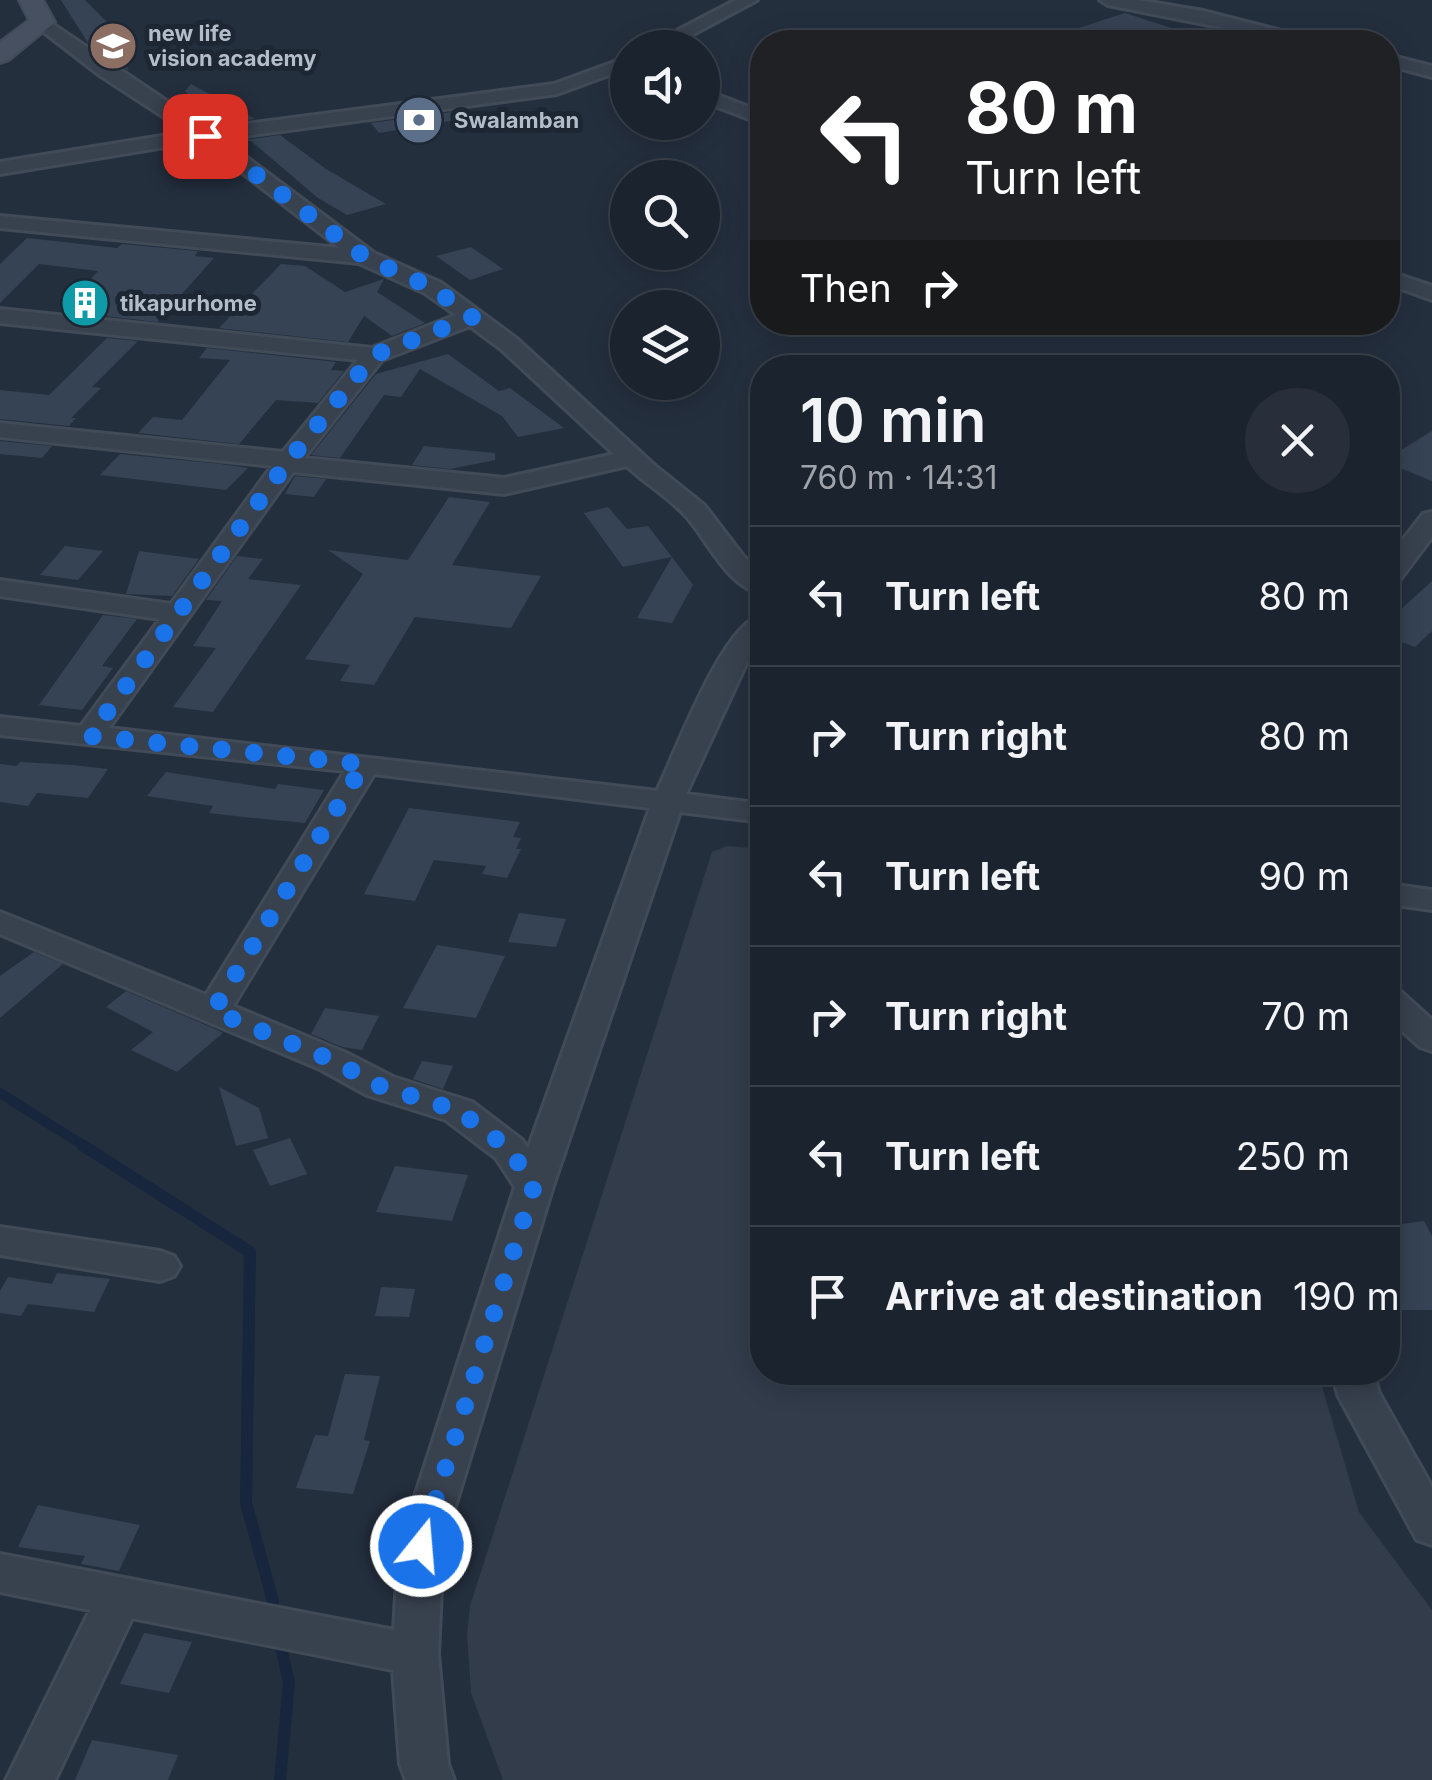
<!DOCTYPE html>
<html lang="en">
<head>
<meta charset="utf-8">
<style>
	:root { --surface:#1b232e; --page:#282f3a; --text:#f1f3f6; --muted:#a0a4aa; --line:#39404a }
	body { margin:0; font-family:Inter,sans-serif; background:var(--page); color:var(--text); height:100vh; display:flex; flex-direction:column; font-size:38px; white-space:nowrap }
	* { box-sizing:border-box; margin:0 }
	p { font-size:32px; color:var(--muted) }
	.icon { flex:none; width:55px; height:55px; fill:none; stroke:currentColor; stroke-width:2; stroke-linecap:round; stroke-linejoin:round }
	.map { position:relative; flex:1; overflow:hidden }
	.side { position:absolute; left:750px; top:355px; width:650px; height:1030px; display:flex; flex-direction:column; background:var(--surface); border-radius:40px; box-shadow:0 5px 25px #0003,0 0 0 2px var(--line) }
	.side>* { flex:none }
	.hud { position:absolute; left:750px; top:30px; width:650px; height:305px; border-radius:40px; box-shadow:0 5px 25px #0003,0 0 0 2px var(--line); background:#202124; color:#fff; overflow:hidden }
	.fabs { position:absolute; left:610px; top:30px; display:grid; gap:20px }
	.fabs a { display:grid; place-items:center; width:110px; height:110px; border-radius:50%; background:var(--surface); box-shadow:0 5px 25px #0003,0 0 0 2px var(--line); font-size:50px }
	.pin { position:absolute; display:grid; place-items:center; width:85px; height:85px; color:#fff; margin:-42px; border-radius:20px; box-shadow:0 5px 15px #0006 }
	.me { position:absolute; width:110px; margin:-55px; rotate:17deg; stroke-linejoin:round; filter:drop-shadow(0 0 8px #0008) }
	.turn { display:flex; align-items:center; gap:35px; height:210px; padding:0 50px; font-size:45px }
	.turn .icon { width:130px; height:130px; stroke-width:2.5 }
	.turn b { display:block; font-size:70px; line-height:85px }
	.then { display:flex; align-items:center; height:95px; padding:0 50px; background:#0003; gap:20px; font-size:38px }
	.round { display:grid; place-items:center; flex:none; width:105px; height:105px; border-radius:52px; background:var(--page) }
	.head { display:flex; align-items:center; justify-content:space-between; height:170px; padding:0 50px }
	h1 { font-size:60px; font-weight:600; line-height:75px }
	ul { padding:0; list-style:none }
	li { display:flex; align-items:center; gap:30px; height:140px; padding:0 50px; border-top:2px solid var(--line) }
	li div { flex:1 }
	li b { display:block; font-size:38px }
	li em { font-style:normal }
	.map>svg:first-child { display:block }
	.airport { fill:#323c4b }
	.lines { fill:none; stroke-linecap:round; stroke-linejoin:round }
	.stream-far1 { stroke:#17263c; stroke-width:10 }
	.stream { stroke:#17263c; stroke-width:12 }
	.building { fill:#364354 }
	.street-casing { stroke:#414a57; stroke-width:6 }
	.secondary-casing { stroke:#414a57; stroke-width:4 }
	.street { fill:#38414e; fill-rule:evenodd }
	.secondary { fill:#465061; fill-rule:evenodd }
	.route { stroke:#1a73e8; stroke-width:18; stroke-dasharray:0 32.4 }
	.labels { text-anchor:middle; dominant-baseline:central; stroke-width:10; stroke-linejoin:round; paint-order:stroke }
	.far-poi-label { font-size:22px; font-weight:bold; fill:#b4bcc9; stroke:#1d2633; text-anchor:start }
</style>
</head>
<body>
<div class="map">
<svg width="1432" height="1780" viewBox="0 0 1432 1780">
	<rect width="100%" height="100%" fill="#242f3e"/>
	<path class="airport" d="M 727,846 L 762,849 L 762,1372 L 1318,1373 L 1359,1512 L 1432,1610 L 1432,1780 L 503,1780 L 471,1693 L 467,1634 L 470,1606 L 712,852 Z"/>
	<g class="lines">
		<path class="stream-far1" d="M 0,1093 L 86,1147"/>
		<path class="stream" d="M 82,1145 L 250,1252 L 246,1503 L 273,1601
			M 280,1643 L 289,1683 L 280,1780"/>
	</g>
	<path class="building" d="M 61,0 L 85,0 L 109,24 L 129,71 L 88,43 Z
		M 1125,13 L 1199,37 L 1198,42 L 1052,42 L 1051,37 Z
		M 191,84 L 247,114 L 255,119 L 219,124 L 185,91 Z
		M 467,110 L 474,117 L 379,133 L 371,123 Z
		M 280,135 L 326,169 L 386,204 L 347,215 L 318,198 L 251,141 L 237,141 Z
		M 27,238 L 117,248 L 122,244 L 198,251 L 195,256 L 214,258 L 157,322 L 62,311 L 98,271 L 39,264 L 0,303 L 0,264 Z
		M 471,247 L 503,269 L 470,280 L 436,256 Z
		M 281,264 L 305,266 L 345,292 L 384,279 L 377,292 L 425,323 L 392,336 L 364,316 L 348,342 L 219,328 Z
		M 107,338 L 138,341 L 92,387 L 101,388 L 71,418 L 76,418 L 69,426 L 0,419 L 0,390 L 49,395 Z
		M 207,348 L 336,362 L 331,370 L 344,371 L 318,403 L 276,400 L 239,444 L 138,433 L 153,417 L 182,420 L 230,360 L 199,358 Z
		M 448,354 L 499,391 L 510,388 L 564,428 L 518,437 L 502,416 L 420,369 L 401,397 L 384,395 L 340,458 L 311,455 L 376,374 Z
		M 1432,431 L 1432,481 L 1388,463 L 1388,458 Z
		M 0,441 L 52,446 L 42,458 L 0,454 Z
		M 424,446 L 495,453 L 495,460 L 450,469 L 412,465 Z
		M 120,454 L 221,464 L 248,468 L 226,490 L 100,475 Z
		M 295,476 L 326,479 L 314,497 L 285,494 Z
		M 449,497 L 490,502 L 452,565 L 541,576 L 511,628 L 415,617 L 374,685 L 340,681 L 350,665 L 305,659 L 363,574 L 328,550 L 408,560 Z
		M 608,507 L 627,529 L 648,526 L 672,557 L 623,567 L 584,513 Z
		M 65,546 L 103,551 L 78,580 L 40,575 Z
		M 139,551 L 199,559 L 172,596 L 126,594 Z
		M 237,556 L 263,559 L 248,579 L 301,585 L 213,712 L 173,707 L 216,648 L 193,646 L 222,601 L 206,600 Z
		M 672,557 L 693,585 L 672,623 L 637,618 Z
		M 1432,581 L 1432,631 L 1415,647 L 1388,637 L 1388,621 Z
		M 103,615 L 137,619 L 102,666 L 113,668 L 82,710 L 39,705 Z
		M 20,762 L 73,765 L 108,769 L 88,798 L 37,793 L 28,806 L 0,802 L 0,764 L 17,766 Z
		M 166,772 L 275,789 L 278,784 L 324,790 L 305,823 L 244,817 L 209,813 L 213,806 L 147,796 Z
		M 409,808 L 520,822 L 513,837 L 521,838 L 516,849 L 521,849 L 507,878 L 482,874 L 486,866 L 434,860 L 415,901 L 364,894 Z
		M 519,913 L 566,919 L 556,947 L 508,942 Z
		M 437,945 L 505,956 L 476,1018 L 403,1008 Z
		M 34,952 L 63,964 L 0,1018 L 0,976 Z
		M 126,991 L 215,1029 L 223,1033 L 177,1072 L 131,1050 L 153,1032 L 106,1007 Z
		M 325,1008 L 379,1016 L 362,1050 L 342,1047 L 311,1034 Z
		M 422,1061 L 453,1066 L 443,1089 L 413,1079 Z
		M 219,1087 L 259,1108 L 268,1138 L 236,1146 Z
		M 290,1138 L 307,1174 L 270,1186 L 253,1150 Z
		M 395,1166 L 468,1175 L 452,1221 L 376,1212 Z
		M 1424,1221 L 1432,1236 L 1432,1310 L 1402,1310 L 1388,1257 L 1388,1226 Z
		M 57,1273 L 110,1279 L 94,1312 L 28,1304 L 21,1316 L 0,1313 L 0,1291 L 8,1277 L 52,1284 Z
		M 381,1287 L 415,1289 L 409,1317 L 375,1316 Z
		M 345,1374 L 380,1376 L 364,1440 L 370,1441 L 353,1494 L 296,1488 L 315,1435 L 328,1436 Z
		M 38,1505 L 140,1525 L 119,1571 L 81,1564 L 85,1556 L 18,1547 Z
		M 144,1633 L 192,1642 L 169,1693 L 120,1684 Z
		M 92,1740 L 178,1755 L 168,1780 L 75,1780 Z"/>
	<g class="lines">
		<g class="street-casing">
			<path id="street" d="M 736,0 L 757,0 L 667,48 L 644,48 Z
				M 1100,0 L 1138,0 L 1203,11 L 1324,42 L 1295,42 L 1108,5 Z
				M 42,17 L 208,129 L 554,84 L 628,57 L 628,68 L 557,94 L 222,139 L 374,253 L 441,283 L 517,339 L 654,465 L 704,505 L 744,557 L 762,573 L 762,594 C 727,586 709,542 687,517 C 670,498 646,484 627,466 L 504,494 L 293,472 L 109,728 L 657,791 C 676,752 722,624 762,615 L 762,639 L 752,651 L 686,794 L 762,804 L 762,822 L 680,812 L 553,1186 L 443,1546 L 438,1654 L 448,1764 L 454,1780 L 406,1780 L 400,1764 L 393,1670 L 132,1618 L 55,1780 L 6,1780 L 90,1610 L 0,1592 L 0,1554 L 394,1630 L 399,1546 L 515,1187 L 496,1158 L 446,1120 L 367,1095 L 320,1069 L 0,934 L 0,912 L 206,995 L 345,771 L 0,735 L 0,717 L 81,726 L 160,619 L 0,596 L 0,580 L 171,604 L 272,466 L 0,437 L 0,423 L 283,452 L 358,360 L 0,323 L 0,309 L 372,348 L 456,315 L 425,293 L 359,263 L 0,228 L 0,216 L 340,248 L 201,141 L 0,174 L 0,162 L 187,132 L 101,76 L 36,26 L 33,22 ZM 470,326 L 501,349 L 614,454 L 504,478 L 304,458 L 382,360 ZM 374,774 L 650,808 L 528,1149 L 522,1140 L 472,1102 L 393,1077 L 346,1053 L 233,1006 Z
				M 1388,55 L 1432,66 L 1432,77 L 1388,65 Z
				M 702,89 L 762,112 L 762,124 L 702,101 Z
				M 1388,271 L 1432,286 L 1432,300 L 1388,284 Z
				M 1432,512 L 1432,537 L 1398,582 L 1388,584 L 1388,559 L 1423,514 Z
				M 1388,884 L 1432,890 L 1432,910 L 1388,904 Z
				M 1388,988 L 1400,991 L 1432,1020 L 1432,1051 L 1420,1047 L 1388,1018 Z
				M 0,1227 L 160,1251 L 174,1256 L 180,1266 L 174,1276 L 160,1281 L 0,1255 Z
				M 1332,1372 L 1373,1372 L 1379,1393 L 1432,1487 L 1432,1545 L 1417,1540 L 1338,1395 Z"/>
		</g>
		<g class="secondary-casing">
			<path id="secondary" d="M 19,0 L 43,0 L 55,22 L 9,60 L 0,63 L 0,42 L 29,20 Z"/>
		</g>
		<use href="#street" class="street"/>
		<use href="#secondary" class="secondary"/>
	</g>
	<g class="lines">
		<path class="route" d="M 205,136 L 366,258 L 433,288 L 472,317 L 374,355 L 286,464 L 90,736 L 364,764 L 213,1011 L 332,1060 L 380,1086 L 459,1111 L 509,1149 L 534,1186 L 421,1546"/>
	</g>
	<defs>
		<g id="school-disc" transform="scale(2.5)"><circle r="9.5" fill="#8d6e63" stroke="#1d2633"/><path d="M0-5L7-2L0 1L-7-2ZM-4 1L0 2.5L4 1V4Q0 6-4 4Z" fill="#fff"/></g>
		<g id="bank-disc" transform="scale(2.5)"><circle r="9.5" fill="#5c6f8a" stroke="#1d2633"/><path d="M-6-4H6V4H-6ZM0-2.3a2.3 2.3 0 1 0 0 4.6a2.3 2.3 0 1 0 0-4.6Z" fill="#fff"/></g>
		<g id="building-disc" transform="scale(2.5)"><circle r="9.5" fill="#0f9aa8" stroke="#1d2633"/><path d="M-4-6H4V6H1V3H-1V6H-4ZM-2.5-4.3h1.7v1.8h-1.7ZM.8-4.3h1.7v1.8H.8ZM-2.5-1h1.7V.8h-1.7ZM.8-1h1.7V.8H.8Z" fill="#fff"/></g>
	</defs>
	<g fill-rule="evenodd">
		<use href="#school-disc" x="113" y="46"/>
		<use href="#bank-disc" x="419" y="120"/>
		<use href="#building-disc" x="85" y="303"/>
	</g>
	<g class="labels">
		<g class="far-poi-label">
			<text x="148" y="33">new life<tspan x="148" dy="25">vision academy</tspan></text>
			<text x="454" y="120">Swalamban</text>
			<text x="120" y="303">tikapurhome</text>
		</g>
	</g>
</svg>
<div class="fabs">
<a><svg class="icon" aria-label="sound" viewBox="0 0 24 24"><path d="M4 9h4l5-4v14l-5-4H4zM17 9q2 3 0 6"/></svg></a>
<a><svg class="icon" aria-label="search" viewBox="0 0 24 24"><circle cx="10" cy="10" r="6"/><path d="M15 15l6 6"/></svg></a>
<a><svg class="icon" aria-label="layers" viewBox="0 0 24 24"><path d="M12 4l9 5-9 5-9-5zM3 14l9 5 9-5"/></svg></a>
</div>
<div class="pin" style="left:205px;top:136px;background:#d93025"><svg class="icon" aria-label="arrive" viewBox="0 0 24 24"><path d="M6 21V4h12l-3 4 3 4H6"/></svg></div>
<svg class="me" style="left:421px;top:1546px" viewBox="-20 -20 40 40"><circle r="17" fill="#1a73e8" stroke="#fff" stroke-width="3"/><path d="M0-11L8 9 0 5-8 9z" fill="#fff"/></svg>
<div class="hud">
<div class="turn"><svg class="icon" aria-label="left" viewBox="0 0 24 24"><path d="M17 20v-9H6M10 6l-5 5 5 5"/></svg><div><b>80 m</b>Turn left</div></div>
<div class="then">Then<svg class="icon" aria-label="right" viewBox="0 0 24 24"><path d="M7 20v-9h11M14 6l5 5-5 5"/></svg></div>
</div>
<section class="side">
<div class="head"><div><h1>10 min</h1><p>760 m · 14:31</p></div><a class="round"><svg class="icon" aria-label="close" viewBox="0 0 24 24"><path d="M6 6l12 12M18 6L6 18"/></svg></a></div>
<ul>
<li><svg class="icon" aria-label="left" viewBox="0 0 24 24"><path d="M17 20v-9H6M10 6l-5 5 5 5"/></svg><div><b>Turn left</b></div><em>80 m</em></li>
<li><svg class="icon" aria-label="right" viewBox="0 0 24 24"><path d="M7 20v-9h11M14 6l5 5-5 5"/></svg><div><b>Turn right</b></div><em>80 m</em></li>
<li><svg class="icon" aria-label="left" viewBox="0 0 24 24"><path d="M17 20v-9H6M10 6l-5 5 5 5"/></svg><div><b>Turn left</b></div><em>90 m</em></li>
<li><svg class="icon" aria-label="right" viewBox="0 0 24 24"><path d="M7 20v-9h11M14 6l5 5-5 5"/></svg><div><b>Turn right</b></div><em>70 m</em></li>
<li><svg class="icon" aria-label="left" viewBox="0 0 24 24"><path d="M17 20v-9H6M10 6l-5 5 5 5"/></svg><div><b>Turn left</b></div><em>250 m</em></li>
<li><svg class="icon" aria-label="arrive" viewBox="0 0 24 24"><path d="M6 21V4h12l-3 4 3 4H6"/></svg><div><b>Arrive at destination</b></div><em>190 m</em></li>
</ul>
</section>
</div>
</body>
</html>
